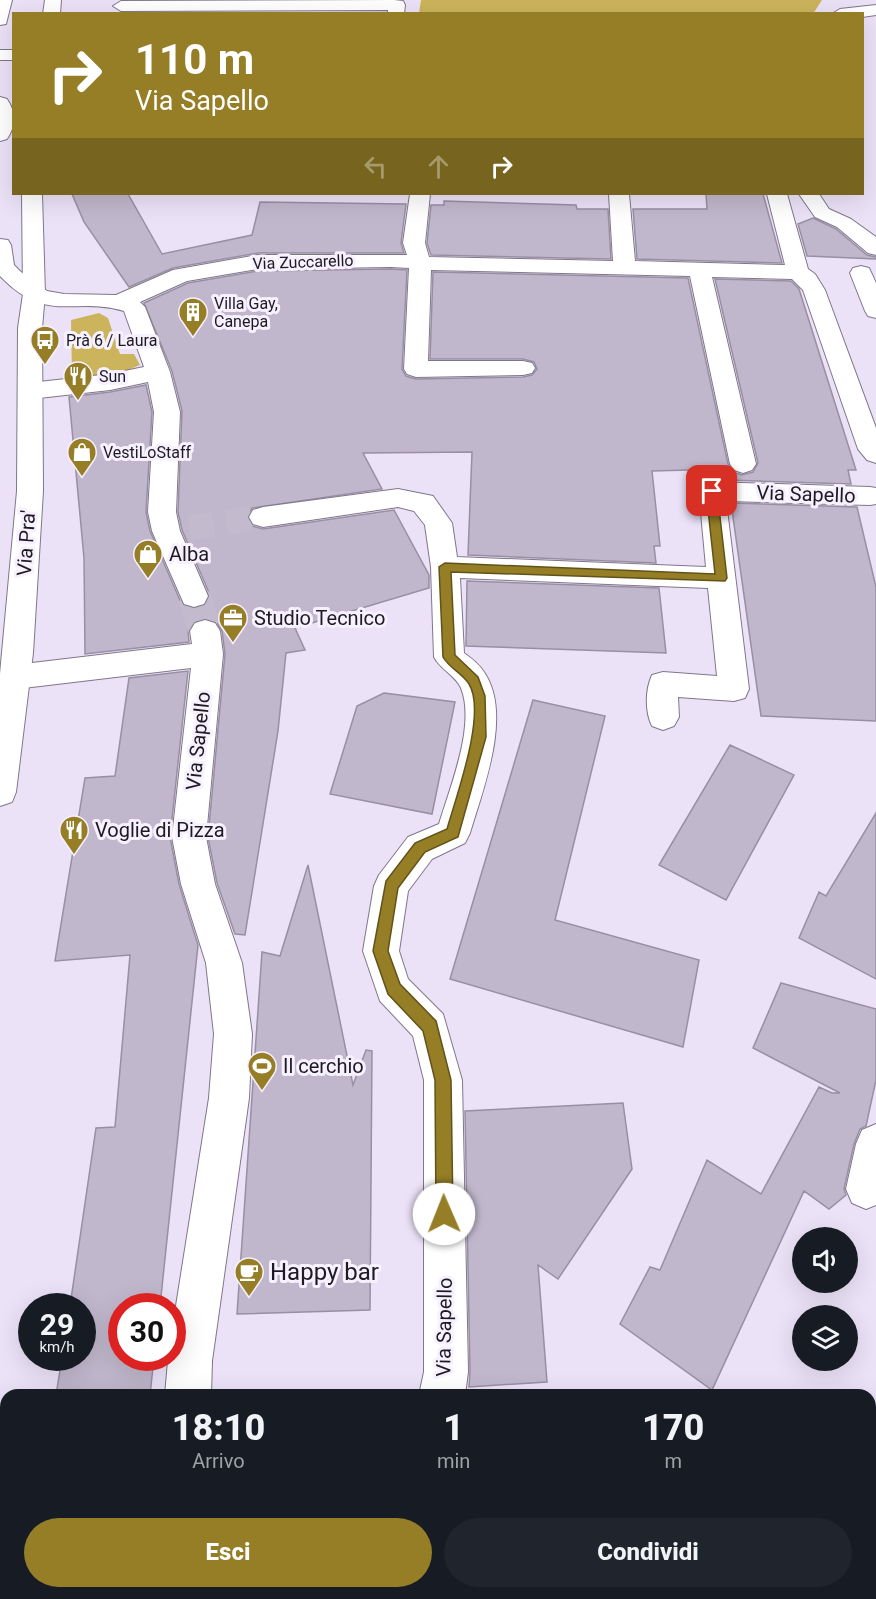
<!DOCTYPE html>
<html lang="it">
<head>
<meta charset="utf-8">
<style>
	:root { --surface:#171b24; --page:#20242c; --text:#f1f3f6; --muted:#9ea1a6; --accent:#957e26 }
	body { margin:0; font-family:Roboto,sans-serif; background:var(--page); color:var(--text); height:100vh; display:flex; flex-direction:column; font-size:22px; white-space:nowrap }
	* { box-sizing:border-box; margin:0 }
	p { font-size:20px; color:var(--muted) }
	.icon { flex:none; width:33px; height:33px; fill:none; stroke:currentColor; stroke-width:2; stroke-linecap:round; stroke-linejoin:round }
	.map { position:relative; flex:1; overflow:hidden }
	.side { position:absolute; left:0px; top:1389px; width:876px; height:210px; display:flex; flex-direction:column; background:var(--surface); border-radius:18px 18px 0 0; box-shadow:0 6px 24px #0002 }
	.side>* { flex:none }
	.banner { position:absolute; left:12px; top:12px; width:852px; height:183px; border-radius:0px; box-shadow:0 6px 24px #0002; background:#957e26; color:#fff; overflow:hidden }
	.tools { position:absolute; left:792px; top:1227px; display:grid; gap:12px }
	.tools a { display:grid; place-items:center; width:66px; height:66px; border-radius:50%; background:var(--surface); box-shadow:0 6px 24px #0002; font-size:30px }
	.speed { position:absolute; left:18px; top:1293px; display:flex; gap:12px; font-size:30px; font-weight:700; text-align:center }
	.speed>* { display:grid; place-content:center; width:78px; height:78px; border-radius:50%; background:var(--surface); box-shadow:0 6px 24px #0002; line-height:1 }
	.speed small { font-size:15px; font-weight:400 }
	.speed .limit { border:9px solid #d22; background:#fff; color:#111 }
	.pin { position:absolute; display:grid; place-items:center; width:51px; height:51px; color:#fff; margin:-26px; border-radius:12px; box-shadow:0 3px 9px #0006 }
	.me { position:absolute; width:66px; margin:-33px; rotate:359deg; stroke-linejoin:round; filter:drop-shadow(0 0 4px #0008) }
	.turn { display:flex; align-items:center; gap:21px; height:126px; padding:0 24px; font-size:27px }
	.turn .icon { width:78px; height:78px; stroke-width:2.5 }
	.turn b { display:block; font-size:42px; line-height:51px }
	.lanes { display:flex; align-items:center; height:57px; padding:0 24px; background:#0003; justify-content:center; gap:30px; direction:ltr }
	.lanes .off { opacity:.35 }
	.eta { display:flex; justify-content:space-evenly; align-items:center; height:102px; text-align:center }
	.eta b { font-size:36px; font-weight:800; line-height:42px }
	.primary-button { display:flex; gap:12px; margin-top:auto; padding:12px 24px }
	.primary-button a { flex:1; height:69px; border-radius:36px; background:var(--accent); color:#fff; font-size:24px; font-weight:800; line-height:69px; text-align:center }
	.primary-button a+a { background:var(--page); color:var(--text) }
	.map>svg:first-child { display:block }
	.green { fill:#ccb45c }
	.building { fill:#c1b7cc; stroke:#988fa3; stroke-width:1.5 }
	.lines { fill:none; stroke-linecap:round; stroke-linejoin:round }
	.minor-tunnel-far1 { stroke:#c3bacd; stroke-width:25; stroke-dasharray:25 13; stroke-linecap:butt }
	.minor-tunnel { stroke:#c3bacd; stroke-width:33; stroke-dasharray:33 16; stroke-linecap:butt }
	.minor-casing { stroke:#80768a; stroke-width:2 }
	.major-casing { stroke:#80768a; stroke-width:2 }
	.minor { fill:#fff; fill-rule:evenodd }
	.major { fill:#fff; fill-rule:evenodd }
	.route { fill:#957e26; stroke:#615219; stroke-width:1.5 }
	.labels { text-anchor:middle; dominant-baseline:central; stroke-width:6; stroke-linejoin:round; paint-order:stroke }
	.far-street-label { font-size:16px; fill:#1e1a22; stroke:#f7f1ff }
	.far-poi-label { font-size:16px; fill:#1e1a22; stroke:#f7f1ff; text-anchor:start }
	.street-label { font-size:20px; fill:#1e1a22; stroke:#f7f1ff }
	.poi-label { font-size:20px; fill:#1e1a22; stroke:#f7f1ff; text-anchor:start }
	.near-poi-label { font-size:24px; fill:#1e1a22; stroke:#f7f1ff; text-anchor:start }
</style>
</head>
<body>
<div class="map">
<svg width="876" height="1599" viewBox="0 0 876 1599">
	<rect width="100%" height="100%" fill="#ece2f8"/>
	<path class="green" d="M 421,0 L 822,0 L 813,14 L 425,14 L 419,13 Z
		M 99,313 L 108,318 L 120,354 L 134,354 L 140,365 L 113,376 L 72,377 L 71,320 Z"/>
	<path class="building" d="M 72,194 L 128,194 L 162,254 L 252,235 L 260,202 L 406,204 L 401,243 L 404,253 L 258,253 L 173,268 L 129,287 L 84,222 Z
		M 706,194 L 763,194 L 782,263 L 637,259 L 633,209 L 707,209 Z
		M 444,201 L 576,205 L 577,209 L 608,209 L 611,259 L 431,255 L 427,243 L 431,205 L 444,205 Z
		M 813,218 L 836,229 L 867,255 L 876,257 L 876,259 L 807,256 L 798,224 Z
		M 391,269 L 407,270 L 402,369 L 406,376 L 416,379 L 523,377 L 532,375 L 537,369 L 534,362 L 523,359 L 430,359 L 433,272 L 688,278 L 728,464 L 733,472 L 742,475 L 753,472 L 758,463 L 715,279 L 791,281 L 799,289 L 856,470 L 848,470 L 851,484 L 727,480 L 726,469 L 652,471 L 660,546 L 654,546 L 656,563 L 468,555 L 472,452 L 363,453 L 382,489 L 252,508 L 247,518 L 252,526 L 263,529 L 394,510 L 429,575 L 429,588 L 295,628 L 305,650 L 286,653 L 278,731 L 245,935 L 235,934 L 217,883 L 208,837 L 225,654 L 222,631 L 216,621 L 204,618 L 194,621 L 188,630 L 189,642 L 85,654 L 84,558 L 69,397 L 110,392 L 146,385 L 152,412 L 146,512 L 150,531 L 182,605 L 193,609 L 205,606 L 210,595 L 182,530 L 178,512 L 182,411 L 172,371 L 144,303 L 188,283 L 258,271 Z
		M 731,503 L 857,507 L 876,587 L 876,721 L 761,716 Z
		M 467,581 L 659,588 L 666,653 L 466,646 Z
		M 188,671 L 170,837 L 179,884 L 198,945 L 160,1306 L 122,1306 L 122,1358 L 154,1358 L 150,1395 L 56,1395 L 62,1358 L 82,1358 L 82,1306 L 70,1306 L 96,1128 L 115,1127 L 130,955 L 55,961 L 85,778 L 115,776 L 129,678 Z
		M 384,693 L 455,702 L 432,814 L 330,794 L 357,706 Z
		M 533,700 L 605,716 L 555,920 L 699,960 L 683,1047 L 450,979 Z
		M 730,745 L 794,775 L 726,900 L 659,865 Z
		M 876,813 L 876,979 L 799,938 L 819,892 L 826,896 Z
		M 308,865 L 353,1085 L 366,1050 L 372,1051 L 370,1310 L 237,1314 L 262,952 L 280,956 Z
		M 781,983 L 876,1009 L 876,1080 L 866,1126 L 860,1129 L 854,1144 L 844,1189 L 846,1195 L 829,1209 L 804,1191 L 712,1390 L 620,1324 L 650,1267 L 660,1270 L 707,1160 L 761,1194 L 819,1087 L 832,1093 L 840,1093 L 753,1048 Z
		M 623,1103 L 632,1169 L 558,1279 L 538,1265 L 547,1382 L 469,1387 L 470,1372 L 465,1111 Z"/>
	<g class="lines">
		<path class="minor-tunnel-far1" d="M 189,528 L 263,517"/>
		<path class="minor-tunnel" d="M 194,596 L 205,631"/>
		<g class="minor-casing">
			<path id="minor" d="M 45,0 L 61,0 L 60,14 L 43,14 Z
				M 394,0 L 403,1 L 405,5 L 404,14 L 388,14 L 388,10 L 121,11 L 113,6 L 121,1 Z
				M 876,5 L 876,15 L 862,17 L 862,14 L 832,14 L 840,9 Z
				M 0,50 L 14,50 L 14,60 L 0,60 Z
				M 410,194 L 430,194 L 425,243 L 429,257 L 613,261 L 609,194 L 629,194 L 635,261 L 785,265 L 767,194 L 787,194 L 808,269 L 815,274 L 825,290 L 876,428 L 876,463 L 867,460 L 858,449 L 803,290 L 792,279 L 712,277 L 756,464 L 752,470 L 743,473 L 734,470 L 730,464 L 690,276 L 431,270 L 428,361 L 523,361 L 532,363 L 535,368 L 532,373 L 523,375 L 416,377 L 407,374 L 404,369 L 409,268 L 391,267 L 258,269 L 187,281 L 140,302 L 145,307 L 170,372 L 180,412 L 176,512 L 180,531 L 208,596 L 204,604 L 194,607 L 184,604 L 152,531 L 148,512 L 154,412 L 148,382 L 110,390 L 30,399 L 21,397 L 18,391 L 21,385 L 30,383 L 110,374 L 144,367 L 124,311 C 73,296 47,325 0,276 L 0,239 L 8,240 L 11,245 L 14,265 L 21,272 L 47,291 L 64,294 L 116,295 L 173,270 L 258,255 L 407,255 L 403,243 Z
				M 799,194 L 819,194 L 829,209 L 851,219 L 876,237 L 876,255 L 868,253 L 837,227 L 815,217 Z
				M 861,266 L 869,268 L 876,283 L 876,318 L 868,316 L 865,311 L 850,273 L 853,268 Z
				M 712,482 L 870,487 L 876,488 L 876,504 L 870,505 L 726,501 L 749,689 L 745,698 L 734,701 L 678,697 L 679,717 L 674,726 L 663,730 L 652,726 C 645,712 645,690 652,675 L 663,672 L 717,676 L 708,588 L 460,578 L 464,653 C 471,658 479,664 484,672 C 513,714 483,789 470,833 L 465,843 L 432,859 L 408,891 L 399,951 L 408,979 L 443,1014 L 462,1080 L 468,1372 L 465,1395 L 419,1395 L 424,1372 L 424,1080 L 413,1036 L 380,1001 L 363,951 L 374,886 L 379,875 L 408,837 L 439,824 C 450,787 476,725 461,688 C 456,676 440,669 434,657 L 431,567 L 425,525 L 414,511 L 398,507 L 263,527 L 253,524 L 249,517 L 253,510 L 263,507 L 398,489 L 433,496 L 452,523 L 457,557 L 706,567 L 699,491 L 703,485 Z
				M 205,620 L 215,623 L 220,631 L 223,654 L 206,837 L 215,884 L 242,963 L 252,1034 L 249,1098 L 212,1361 L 211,1395 L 165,1395 L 168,1361 L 168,1358 L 172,1358 L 172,1331 L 209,1098 L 214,1034 L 206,963 L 181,884 L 172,837 L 191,668 L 15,689 L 4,685 L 0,677 L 4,669 L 15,665 L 192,644 L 190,631 L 195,623 Z
				M 876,1124 L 876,1205 L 866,1209 L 852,1203 L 846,1189 L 856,1144 L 862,1130 Z
				M 149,1593 L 199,1593 L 198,1599 L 148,1599 Z
				M 397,1593 L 447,1593 L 446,1599 L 396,1599 Z"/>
		</g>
		<g class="major-casing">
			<path id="major" d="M 0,0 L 12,0 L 6,24 L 0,25 Z
				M 0,97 L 7,99 C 16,112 16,126 7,139 L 0,141 Z
				M 22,194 L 42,194 L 45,294 L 42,328 L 43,491 L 33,653 L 16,792 L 12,802 L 0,806 L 0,674 L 17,491 L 18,328 L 23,294 Z"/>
		</g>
		<use href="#minor" class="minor"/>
		<use href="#major" class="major"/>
	</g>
	<path class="route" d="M 712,487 L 717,491 L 727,578 L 725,581 L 451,572 L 455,655 L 478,677 L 485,696 L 486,737 L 458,837 L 425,852 L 398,888 L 388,951 L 400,984 L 436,1021 L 451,1080 L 453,1214 L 451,1220 L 444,1223 L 438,1220 L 436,1214 L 435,1080 L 423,1031 L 388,994 L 373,951 L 386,881 L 415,843 L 447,829 C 456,797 487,713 469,684 C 462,673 449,668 443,657 L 439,567 L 445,563 L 715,574 L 706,491 Z"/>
	<defs>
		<g id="building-pin" transform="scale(1.5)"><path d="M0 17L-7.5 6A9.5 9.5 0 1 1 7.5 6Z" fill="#957e26" stroke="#f7f1ff"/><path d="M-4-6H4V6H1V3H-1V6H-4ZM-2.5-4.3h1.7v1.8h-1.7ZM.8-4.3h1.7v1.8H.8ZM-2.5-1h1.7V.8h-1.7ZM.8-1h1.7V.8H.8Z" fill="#fff"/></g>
		<g id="bus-pin" transform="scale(1.5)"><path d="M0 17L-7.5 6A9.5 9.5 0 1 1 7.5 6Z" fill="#957e26" stroke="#f7f1ff"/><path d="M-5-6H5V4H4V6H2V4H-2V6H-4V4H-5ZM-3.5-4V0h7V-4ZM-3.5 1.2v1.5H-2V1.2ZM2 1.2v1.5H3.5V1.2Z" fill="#fff"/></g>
		<g id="restaurant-pin" transform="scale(1.5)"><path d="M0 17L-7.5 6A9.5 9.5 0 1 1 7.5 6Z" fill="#957e26" stroke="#f7f1ff"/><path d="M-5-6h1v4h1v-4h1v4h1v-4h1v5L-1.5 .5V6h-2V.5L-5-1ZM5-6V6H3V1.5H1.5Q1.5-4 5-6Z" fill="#fff"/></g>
		<g id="shop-pin" transform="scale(1.5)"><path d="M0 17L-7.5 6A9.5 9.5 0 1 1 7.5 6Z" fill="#957e26" stroke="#f7f1ff"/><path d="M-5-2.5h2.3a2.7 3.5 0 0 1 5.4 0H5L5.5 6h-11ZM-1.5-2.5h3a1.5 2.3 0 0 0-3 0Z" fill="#fff"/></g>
		<g id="office-pin" transform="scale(1.5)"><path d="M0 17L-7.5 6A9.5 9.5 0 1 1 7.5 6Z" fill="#957e26" stroke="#f7f1ff"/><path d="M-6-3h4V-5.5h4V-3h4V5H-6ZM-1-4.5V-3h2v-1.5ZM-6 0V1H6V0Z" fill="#fff"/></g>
		<g id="stadium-pin" transform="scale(1.5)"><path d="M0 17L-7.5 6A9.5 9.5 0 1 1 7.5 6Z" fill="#957e26" stroke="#f7f1ff"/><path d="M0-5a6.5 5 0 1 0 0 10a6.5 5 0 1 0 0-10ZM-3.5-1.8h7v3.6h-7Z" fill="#fff"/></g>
		<g id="cafe-pin" transform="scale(1.5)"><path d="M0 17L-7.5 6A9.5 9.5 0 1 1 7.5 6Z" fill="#957e26" stroke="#f7f1ff"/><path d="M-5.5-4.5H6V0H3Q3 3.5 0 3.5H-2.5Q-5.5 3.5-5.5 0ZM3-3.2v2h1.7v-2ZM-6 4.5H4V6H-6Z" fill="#fff"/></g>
	</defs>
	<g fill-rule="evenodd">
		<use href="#building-pin" x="193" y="312"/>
		<use href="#bus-pin" x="45" y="340"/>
		<use href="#restaurant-pin" x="78" y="376"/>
		<use href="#shop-pin" x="82" y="452"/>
		<use href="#shop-pin" x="148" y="554"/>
		<use href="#office-pin" x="233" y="618"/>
		<use href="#restaurant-pin" x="74" y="830"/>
		<use href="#stadium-pin" x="262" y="1066"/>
		<use href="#cafe-pin" x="249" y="1272"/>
	</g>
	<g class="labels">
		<g class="far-street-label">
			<text transform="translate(303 262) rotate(-2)">Via Zuccarello</text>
		</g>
		<g class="far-poi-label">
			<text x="214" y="303">Villa Gay,<tspan x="214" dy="18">Canepa</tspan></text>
			<text x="66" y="340">Prà 6 / Laura</text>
			<text x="99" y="376">Sun</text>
			<text x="103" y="452">VestiLoStaff</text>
		</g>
		<g class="street-label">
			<text transform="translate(806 494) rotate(2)">Via Sapello</text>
			<text transform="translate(26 543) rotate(-86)">Via Pra'</text>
			<text transform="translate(198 741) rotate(-84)">Via Sapello</text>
			<text transform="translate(444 1327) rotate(-89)">Via Sapello</text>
		</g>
		<g class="poi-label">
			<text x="169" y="554">Alba</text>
			<text x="254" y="618">Studio Tecnico</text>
			<text x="95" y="830">Voglie di Pizza</text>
			<text x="283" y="1066">Il cerchio</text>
		</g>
		<g class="near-poi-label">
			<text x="270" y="1272">Happy bar</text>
		</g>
	</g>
</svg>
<div class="tools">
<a><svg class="icon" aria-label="sound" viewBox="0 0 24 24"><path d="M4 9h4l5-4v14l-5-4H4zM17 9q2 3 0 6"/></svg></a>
<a><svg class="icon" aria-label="layers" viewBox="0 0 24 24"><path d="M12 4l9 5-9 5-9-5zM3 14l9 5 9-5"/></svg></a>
</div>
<div class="speed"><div>29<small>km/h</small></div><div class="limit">30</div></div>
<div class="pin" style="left:712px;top:491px;background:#d93025"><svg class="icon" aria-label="arrive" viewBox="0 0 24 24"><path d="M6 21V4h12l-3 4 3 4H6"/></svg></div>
<svg class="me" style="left:444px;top:1214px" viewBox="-20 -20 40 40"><circle r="19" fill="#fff"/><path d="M0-13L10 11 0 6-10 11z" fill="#957e26"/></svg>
<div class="banner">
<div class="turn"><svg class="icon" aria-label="right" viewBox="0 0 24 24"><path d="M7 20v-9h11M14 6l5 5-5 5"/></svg><div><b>110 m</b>Via Sapello</div></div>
<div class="lanes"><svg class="icon off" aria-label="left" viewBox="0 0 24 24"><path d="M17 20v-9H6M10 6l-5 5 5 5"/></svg><svg class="icon off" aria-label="ahead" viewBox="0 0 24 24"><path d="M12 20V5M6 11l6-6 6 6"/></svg><svg class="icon" aria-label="right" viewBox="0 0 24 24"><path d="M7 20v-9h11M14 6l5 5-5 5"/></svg></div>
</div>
<section class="side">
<div class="eta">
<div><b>18:10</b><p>Arrivo</p></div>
<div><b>1</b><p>min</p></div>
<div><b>170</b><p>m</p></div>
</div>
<div class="primary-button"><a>Esci</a><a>Condividi</a></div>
</section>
</div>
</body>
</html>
